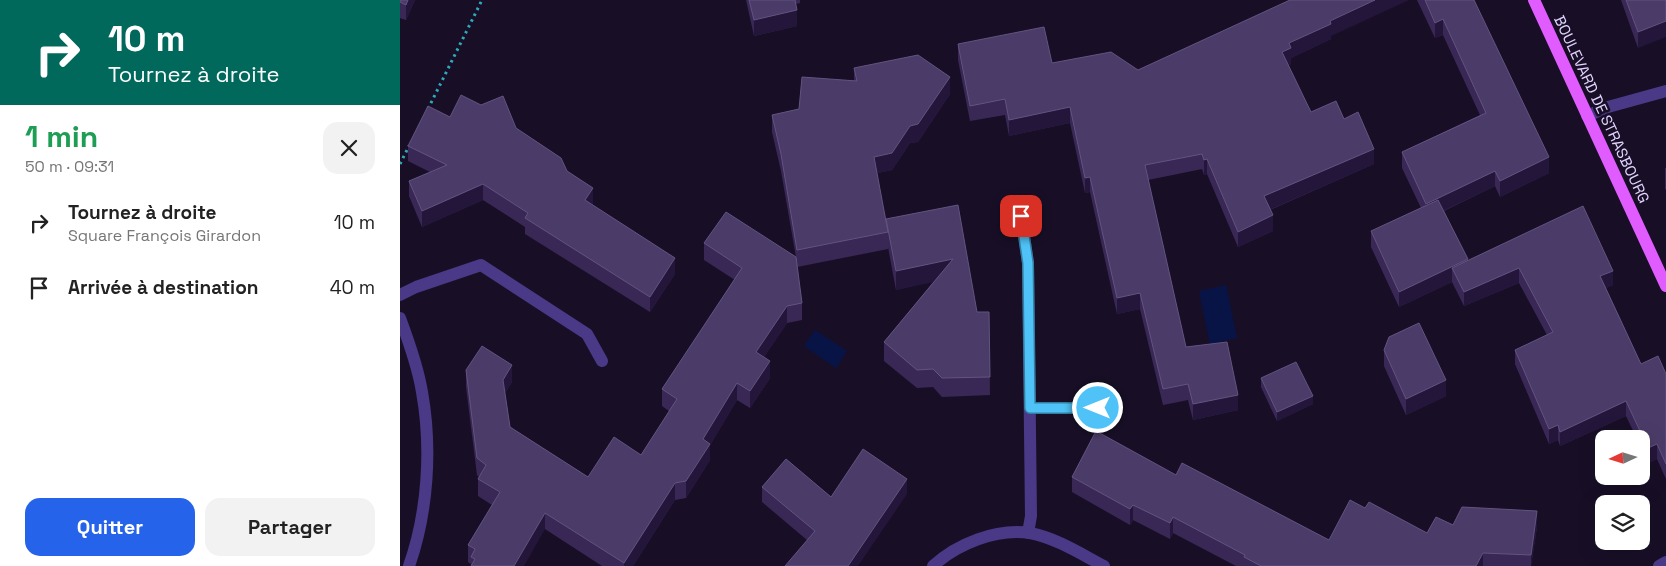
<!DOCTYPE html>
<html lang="fr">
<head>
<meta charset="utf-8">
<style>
	:root { --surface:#fff; --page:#f2f2f2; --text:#222; --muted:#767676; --accent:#2563eb }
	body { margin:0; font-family:"Space Grotesk",sans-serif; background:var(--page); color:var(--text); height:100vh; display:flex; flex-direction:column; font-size:19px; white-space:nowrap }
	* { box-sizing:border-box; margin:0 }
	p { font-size:16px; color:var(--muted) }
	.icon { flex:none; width:28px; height:28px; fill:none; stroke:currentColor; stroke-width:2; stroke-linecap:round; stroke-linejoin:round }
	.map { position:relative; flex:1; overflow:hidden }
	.sheet { display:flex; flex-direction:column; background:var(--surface); width:400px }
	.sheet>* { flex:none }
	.top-card { background:#00695c; color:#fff; overflow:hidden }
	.needle { width:32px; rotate:266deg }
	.controls { position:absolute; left:1195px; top:430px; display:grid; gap:10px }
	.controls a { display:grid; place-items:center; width:55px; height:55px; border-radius:10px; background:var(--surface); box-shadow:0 5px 20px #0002; font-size:25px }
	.pin { position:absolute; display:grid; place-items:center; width:42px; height:42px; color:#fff; margin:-21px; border-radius:10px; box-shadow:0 2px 8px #0006 }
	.me { position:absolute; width:55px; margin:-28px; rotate:270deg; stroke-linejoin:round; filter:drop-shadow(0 0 4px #0008) }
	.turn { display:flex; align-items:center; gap:18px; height:105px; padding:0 25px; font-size:22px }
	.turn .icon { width:65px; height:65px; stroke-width:2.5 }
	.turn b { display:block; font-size:35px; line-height:42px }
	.round { display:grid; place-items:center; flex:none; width:52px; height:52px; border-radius:15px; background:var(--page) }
	.summary { display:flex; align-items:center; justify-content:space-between; height:85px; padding:0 25px }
	h1 { font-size:30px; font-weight:700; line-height:38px; color:#1e9e55 }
	.action { display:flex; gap:10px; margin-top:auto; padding:10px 25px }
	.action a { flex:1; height:58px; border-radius:15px; background:var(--accent); color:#fff; font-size:20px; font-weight:700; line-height:58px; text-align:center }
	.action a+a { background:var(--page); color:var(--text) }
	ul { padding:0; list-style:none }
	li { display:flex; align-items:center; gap:15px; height:65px; padding:0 25px }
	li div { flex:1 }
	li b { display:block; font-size:19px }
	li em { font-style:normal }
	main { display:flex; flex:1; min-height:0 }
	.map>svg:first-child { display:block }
	.water { fill:#091446 }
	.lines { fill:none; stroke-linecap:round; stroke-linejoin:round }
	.path { stroke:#2daabb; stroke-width:3; stroke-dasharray:2.5 4; stroke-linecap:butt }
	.minor { stroke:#4a3987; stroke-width:12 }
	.major { stroke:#e05cff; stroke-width:12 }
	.wall { fill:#392856 }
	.shaded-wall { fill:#24163b }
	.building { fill:#4b3b68; stroke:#635380 }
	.route-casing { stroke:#337fa1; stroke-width:12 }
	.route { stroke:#4fc3f7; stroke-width:9 }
	.labels { text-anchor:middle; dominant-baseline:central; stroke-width:5; stroke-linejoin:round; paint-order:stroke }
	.street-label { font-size:15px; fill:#e2d5ff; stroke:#180f27 }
</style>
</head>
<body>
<main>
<section class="sheet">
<div class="top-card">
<div class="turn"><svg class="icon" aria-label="right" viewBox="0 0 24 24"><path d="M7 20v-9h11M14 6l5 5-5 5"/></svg><div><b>10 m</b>Tournez à droite</div></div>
</div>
<div class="summary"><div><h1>1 min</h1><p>50 m · 09:31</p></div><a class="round"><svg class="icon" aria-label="close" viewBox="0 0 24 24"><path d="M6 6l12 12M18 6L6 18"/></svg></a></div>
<ul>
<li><svg class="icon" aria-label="right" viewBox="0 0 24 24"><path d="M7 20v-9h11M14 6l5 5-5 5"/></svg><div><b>Tournez à droite</b><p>Square François Girardon</p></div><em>10 m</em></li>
<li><svg class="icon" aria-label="arrive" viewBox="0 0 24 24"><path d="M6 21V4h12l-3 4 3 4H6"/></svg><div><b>Arrivée à destination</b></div><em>40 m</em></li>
</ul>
<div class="action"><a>Quitter</a><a>Partager</a></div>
</section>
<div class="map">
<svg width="1266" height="566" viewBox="0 0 1266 566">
	<rect width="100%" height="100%" fill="#180f27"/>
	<path class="water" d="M 826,285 L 837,338 L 810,344 L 799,291 Z
		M 415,330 L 447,351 L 436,368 L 404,346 Z"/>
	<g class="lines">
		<path class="path" d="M 28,109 L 82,0
			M 0,164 L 9,146"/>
		<path class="minor" d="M 1187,116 L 1208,107 L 1266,91
			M 621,216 L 628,263 L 631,516 L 628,533
			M 0,295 L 16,287 L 81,265 L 187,334 L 202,361
			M 0,318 C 9,342 18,367 22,392 C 32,448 28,512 9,566
			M 631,408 L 715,408
			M 533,566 C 557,544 596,528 630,533 C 656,538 681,554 704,566
			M 1259,566 L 1266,562"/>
		<path class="major" d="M 1134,0 L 1266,286"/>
	</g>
	<path class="wall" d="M 0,0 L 15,0 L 6,20 L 0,18 Z
		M 346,0 L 400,0 L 400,3 L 396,4 L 397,26 L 354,36 Z
		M 1017,0 L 1074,0 L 1149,173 L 1100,197 L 1095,186 L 1044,211 L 1068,260 L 1213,285 L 1206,288 L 1241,364 L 1266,374 L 1266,479 L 1257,459 L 1248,463 L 1241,448 L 1241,439 L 1237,439 L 1226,416 L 1160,446 L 1158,440 L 1149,444 L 1115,364 L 1115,350 L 1147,335 L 1119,283 L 1064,306 L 1052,282 L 999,307 L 971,247 L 971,231 L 1021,208 L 1002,168 L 1002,152 L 1080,115 L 1043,35 L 1035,38 Z
		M 1221,0 L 1266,0 L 1238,48 Z
		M 931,36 L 931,39 L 891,58 L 891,64 L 888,65 L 911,112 L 944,119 L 974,164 L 870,210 L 873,231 L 838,247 L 807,174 L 804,175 L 802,169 L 748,180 L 786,347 L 838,410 L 793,420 L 788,400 L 763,405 L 740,309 L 717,314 L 690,192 L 685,193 L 670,123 L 609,136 L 605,115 L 570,121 L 558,60 L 558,44 L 652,63 L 738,70 Z
		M 454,68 L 550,94 L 518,142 L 510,143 L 492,170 L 477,173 L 486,223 L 577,312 L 589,312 L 590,395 L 542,397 L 533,387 L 517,388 L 484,361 L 484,342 L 534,281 L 496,290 L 488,247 L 488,249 L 397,267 L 402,303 L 402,320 L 387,323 L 364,357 L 370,378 L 350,408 L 337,400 L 310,445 L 310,460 L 286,498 L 275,500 L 233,566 L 202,566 L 145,529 L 71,566 L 71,564 L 68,562 L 68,545 L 92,505 L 78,496 L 78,479 L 79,477 L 77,475 L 66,387 L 66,370 L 112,382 L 105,393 L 110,427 L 188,477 L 241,455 L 269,411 L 262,406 L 262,389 L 335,280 L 304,260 L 304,243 L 396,257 L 381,171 L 372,132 L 372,115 L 399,109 L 454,81 Z
		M 50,117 L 116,128 L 193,204 L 192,205 L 275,274 L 250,312 L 125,234 L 125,227 L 83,200 L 22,227 L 9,196 L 9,181 L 30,172 L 8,161 L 8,146 Z
		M 1265,168 L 1266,168 L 1266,190 L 1265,189 Z
		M 984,350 L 1046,396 L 1006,415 L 984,366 Z
		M 861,378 L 913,404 L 877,421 L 861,387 Z
		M 776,475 L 929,540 L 965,508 L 1027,533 L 1053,525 L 1137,527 L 1131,566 L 836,566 L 773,533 L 770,539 L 733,520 L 730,525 L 672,492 L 672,477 Z
		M 362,487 L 431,497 L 507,494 L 407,540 L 362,502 Z"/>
	<path class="shaded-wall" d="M 8,0 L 15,0 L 6,20 L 6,5 Z
		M 975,0 L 1009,0 L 931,36 L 931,39 L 891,58 L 891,64 L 882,68 L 882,52 L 889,43 L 930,21 Z
		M 397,10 L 397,26 L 354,36 L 354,20 Z
		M 1043,19 L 1043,35 L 1035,38 L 1035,23 Z
		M 1266,21 L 1266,37 L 1238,48 L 1238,32 Z
		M 550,77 L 550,94 L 518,142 L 510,143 L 492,170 L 474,174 L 474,157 L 510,126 Z
		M 670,107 L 670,123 L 609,136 L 609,120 Z
		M 974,149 L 974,164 L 864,212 L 864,196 Z
		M 1149,157 L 1149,173 L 1100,197 L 1100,181 Z
		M 807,159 L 807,174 L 804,175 L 804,160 Z
		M 1095,171 L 1095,186 L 1026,219 L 1026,204 Z
		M 690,177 L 690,192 L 685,193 L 685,178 Z
		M 83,184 L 83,200 L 22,227 L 22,211 Z
		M 193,188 L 193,204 L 185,216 L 185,200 Z
		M 873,215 L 873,231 L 838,247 L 838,232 Z
		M 275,258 L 275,274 L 250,312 L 250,297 Z
		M 553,259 L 553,278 L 496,290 L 496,271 Z
		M 1068,259 L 1052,268 L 1052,282 L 999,307 L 999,292 Z
		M 1119,268 L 1119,283 L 1064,306 L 1064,292 Z
		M 1213,271 L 1213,285 L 1200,291 L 1200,276 Z
		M 740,293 L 740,309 L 717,314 L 717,298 Z
		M 387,306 L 387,323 L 356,369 L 356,352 Z
		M 370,361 L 370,378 L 350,408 L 350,391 Z
		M 112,365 L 112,382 L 103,396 L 103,380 Z
		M 1046,380 L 1046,396 L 1006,415 L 1006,399 Z
		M 337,383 L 337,400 L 310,445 L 310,460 L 286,498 L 286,481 L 303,439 Z
		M 838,395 L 838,410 L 793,420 L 793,404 Z
		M 913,396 L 913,404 L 877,421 L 877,412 Z
		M 1226,401 L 1226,416 L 1160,446 L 1160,432 Z
		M 1158,425 L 1158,440 L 1149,444 L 1149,429 Z
		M 1257,444 L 1257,459 L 1248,463 L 1248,448 Z
		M 507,479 L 507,494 L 458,566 L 448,566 Z
		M 275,483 L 275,500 L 233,566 L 224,566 L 224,563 Z
		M 733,505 L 733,520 L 730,525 L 730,509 Z
		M 1137,511 L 1137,527 L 1131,566 L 1131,555 Z
		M 145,513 L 145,529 L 124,566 L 114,566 Z
		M 773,517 L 773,533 L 770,539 L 770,523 Z
		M 1083,553 L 1083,566 L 1076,566 Z"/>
	<path class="building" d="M 0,0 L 8,0 L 6,5 L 0,2 Z
		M 349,0 L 395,0 L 397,10 L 354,20 Z
		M 890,0 L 975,0 L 930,21 L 931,24 L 889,43 L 891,48 L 882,52 L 911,112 L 936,101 L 944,119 L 958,112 L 974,149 L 864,196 L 873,215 L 838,232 L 807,159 L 804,160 L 802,154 L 745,165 L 786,347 L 827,342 L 838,395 L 793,404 L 788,384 L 763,389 L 740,293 L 717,298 L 690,177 L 685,178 L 670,107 L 609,120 L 605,99 L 570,106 L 558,44 L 644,27 L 652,63 L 711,52 L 738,70 Z
		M 1025,0 L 1074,0 L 1149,157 L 1100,181 L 1095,171 L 1026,204 L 1002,152 L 1086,113 L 1043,19 L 1035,23 Z
		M 1226,0 L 1266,0 L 1266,21 L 1238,32 Z
		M 518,55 L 550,77 L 518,124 L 510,126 L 492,153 L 474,157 L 488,232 L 397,250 L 381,154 L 372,115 L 399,109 L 402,77 L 457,81 L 454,68 Z
		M 61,95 L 81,105 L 103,96 L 116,128 L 161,158 L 167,171 L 193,188 L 185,200 L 275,258 L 250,297 L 125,218 L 128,213 L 83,184 L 22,211 L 9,181 L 47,165 L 8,146 L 28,106 L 50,117 Z
		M 1038,200 L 1068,259 L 999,292 L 971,231 Z
		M 558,205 L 577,312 L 589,312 L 590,377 L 542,378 L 533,369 L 517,370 L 484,342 L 553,259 L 496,271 L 486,219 Z
		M 1183,206 L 1213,271 L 1200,276 L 1241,364 L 1258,356 L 1266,374 L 1266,464 L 1257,444 L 1248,448 L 1226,401 L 1160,432 L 1158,425 L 1149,429 L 1115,350 L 1153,332 L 1119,268 L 1064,292 L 1052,268 Z
		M 326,212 L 396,257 L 402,303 L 387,306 L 356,352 L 370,361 L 350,391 L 337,383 L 303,439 L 310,444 L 286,481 L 275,483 L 224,563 L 145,513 L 114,566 L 71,566 L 75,559 L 71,557 L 75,549 L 68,545 L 100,492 L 78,479 L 86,465 L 77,458 L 66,370 L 82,346 L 112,365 L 103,380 L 110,427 L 188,477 L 214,437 L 241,455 L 277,399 L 262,389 L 342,268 L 304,243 Z
		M 1019,323 L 1046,380 L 1006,399 L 984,350 L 989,337 Z
		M 896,362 L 913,396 L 877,412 L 861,378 Z
		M 696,431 L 776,475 L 782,463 L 929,540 L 950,500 L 965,508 L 969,502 L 1027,533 L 1036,517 L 1053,525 L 1062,507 L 1137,511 L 1131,555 L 1083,553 L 1076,566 L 861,566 L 844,557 L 845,555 L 773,517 L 770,523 L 733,505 L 730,509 L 672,477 Z
		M 463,449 L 507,479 L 448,566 L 385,566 L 415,531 L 362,487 L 386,459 L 431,497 Z"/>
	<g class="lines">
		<g class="route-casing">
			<path id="route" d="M 621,216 L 628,263 L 630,408 L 698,408"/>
		</g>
		<use href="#route" class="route"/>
	</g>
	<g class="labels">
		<g class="street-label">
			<text transform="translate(1202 109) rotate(65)">BOULEVARD DE STRASBOURG</text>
		</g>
	</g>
</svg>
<div class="controls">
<a><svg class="needle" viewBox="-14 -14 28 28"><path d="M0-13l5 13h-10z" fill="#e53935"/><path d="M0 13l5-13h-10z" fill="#767676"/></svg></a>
<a><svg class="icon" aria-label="layers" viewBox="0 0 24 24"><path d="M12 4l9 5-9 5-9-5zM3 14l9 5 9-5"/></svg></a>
</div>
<div class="pin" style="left:621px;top:216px;background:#d93025"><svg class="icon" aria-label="arrive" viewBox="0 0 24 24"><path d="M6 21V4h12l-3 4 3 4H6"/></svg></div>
<svg class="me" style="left:698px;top:408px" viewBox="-20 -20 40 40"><circle r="17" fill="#4fc3f7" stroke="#fff" stroke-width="3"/><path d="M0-11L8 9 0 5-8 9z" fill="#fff"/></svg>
</div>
</main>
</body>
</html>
